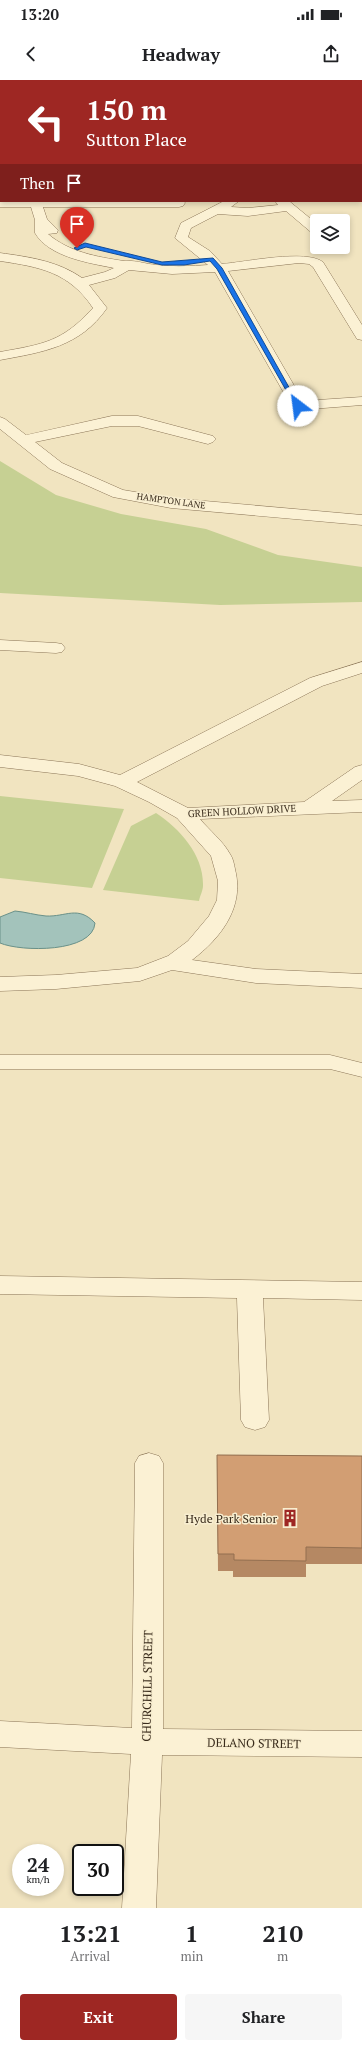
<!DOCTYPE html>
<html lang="en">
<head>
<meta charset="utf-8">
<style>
	:root { --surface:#fff; --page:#f6f6f6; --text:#202124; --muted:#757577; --accent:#9e2723 }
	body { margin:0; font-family:"PT Serif",serif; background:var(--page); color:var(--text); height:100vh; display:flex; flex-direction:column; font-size:15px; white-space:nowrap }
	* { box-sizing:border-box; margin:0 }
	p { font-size:13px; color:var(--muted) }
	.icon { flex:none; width:22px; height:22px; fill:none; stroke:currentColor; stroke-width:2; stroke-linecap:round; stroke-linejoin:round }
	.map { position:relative; height:1828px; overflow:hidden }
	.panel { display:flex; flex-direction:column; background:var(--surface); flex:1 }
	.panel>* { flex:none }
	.hud { position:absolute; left:0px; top:0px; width:362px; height:122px; box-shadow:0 2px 6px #0003; background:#9e2723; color:#fff; overflow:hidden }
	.tools { position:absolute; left:310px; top:134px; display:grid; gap:8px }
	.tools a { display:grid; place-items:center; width:40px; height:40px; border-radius:4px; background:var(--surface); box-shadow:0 2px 6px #0003; font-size:20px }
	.speed { position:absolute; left:12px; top:1764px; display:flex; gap:8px; font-size:20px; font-weight:700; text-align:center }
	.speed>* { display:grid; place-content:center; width:52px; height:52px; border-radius:50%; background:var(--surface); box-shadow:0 2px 6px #0003; line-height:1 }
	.speed small { font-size:10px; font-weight:400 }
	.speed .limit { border:2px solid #111; border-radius:6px; background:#fff; color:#111 }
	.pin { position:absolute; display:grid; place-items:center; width:34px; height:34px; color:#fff; margin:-41px -17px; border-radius:50% 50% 50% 0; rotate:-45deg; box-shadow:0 0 4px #0007 }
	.pin .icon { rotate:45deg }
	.me { position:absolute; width:44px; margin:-22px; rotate:330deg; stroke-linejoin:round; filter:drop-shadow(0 0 3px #0008) }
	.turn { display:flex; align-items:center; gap:14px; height:84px; padding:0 20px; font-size:18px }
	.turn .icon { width:52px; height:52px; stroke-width:2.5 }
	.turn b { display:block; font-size:28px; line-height:34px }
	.then { display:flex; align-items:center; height:38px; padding:0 20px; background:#0003; gap:8px; font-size:15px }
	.eta { display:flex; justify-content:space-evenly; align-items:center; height:68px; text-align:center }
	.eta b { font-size:24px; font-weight:700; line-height:28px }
	.action { display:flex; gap:8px; margin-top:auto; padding:8px 20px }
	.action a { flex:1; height:46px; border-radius:4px; background:var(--accent); color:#fff; font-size:16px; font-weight:700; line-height:46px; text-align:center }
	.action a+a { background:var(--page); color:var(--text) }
	.status { display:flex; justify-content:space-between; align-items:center; height:28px; padding:0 20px; background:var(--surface); direction:ltr }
	.status svg { height:11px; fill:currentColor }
	header { display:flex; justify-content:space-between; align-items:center; height:52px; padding:0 20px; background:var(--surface); font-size:18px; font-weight:700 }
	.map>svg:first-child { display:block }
	.green { fill:#c6d093 }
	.water { fill:#a3c3bb; stroke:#6a9189 }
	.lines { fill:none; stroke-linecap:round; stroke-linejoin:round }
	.minor-casing { stroke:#8b7557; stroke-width:1 }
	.highway-casing { stroke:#59422b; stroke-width:1 }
	.minor { fill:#fbf1d4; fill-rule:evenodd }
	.highway { fill:#e6a84b; fill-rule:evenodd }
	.rail { stroke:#3a2c1c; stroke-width:1.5; stroke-dasharray:4 4; stroke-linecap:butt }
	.wall { fill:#b58863 }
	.building { fill:#d29e73; stroke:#936f50 }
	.route { fill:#1a73e8; stroke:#114b97 }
	.labels { text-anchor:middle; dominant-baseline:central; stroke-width:3; stroke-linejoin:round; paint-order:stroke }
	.far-street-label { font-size:9px; fill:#3a2c1c; stroke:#f8eed0 }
	.street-label { font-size:10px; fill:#3a2c1c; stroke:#f8eed0 }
	.near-poi-label { font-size:12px; fill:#3a2c1c; stroke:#f8eed0; text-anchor:end }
	.near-street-label { font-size:12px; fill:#3a2c1c; stroke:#f8eed0 }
</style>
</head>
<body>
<div class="status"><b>13:20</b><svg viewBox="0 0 49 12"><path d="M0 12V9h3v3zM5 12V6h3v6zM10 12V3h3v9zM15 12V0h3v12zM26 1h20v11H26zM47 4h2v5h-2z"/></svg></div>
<header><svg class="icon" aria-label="back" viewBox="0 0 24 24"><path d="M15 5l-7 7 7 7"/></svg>Headway<svg class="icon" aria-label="share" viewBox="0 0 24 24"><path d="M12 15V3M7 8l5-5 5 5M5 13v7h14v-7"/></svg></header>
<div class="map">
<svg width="362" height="1828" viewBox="0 0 362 1828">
	<rect width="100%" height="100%" fill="#f1e4c0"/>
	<path class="green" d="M 130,0 L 277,0 L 278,1 L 129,1 Z
		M 0,381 L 56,415 L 121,434 L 206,449 L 278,475 L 362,487 L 362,522 L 220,525 L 0,513 Z
		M 0,716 L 124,729 L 92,808 L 0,798 Z
		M 156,733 C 180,749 204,775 203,806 C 203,810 200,816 199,821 L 103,810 L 131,746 Z"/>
	<path class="water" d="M 15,831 C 26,832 35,835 46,836 C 66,837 78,825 95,843 C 93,873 21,872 0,863 L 0,837 Z"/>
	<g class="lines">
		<g class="minor-casing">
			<path id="minor" d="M 361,91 L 362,91 L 362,99 L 361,99 Z
				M 0,119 L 1,121 L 184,121 L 185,123 L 183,126 L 179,127 L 43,127 L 47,139 L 58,150 L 57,153 L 48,154 C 69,172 97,177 124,181 C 135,180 145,184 157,185 C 174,187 192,186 208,185 L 175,158 L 181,143 L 224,121 L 239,121 L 231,127 L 248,128 L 278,125 L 275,121 L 289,121 L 317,144 L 317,154 L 312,153 L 286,131 L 248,136 L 218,134 L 191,148 L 188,157 L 210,171 L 222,184 C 246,182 306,169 323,182 L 362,245 L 362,260 L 357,259 L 313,187 L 309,184 L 299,183 L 228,191 L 303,321 L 362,317 L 362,325 L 298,330 L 293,329 L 215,192 L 172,194 L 129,190 L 115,198 L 89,205 L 107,228 C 80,267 43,272 0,280 L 0,272 C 44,264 62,262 93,228 C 69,192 40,187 0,181 L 0,173 C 29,177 58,181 82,198 L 105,192 L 114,188 C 89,183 49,177 35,153 L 35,140 L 31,127 L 0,127 Z
				M 343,165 L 349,170 L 347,173 L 337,173 L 332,167 L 343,167 Z
				M 112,336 L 138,336 L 213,356 L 216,359 L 213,362 L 208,364 L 138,346 L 112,346 L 35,362 L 62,383 L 123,410 L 171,418 L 362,435 L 362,445 L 171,428 L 113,417 L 50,389 L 0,349 L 0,337 L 5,339 L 26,355 Z
				M 0,560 L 56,563 L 62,564 L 65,568 L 62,572 L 56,573 L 0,570 Z
				M 362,582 L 362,593 L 322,606 L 137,702 L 188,728 L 304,722 L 355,687 L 362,685 L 362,700 L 332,721 L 362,720 L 362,732 L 200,739 C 209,750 223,761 230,774 C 233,778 234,784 235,789 C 245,827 221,858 192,880 L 256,889 L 362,894 L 362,908 L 256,903 L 172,890 L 140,901 L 56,909 L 0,911 L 0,897 L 56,895 L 137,888 L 168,876 L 188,861 L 209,836 L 217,820 L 218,801 L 211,776 L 177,738 L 149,722 L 115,706 L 78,696 L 0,687 L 0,675 L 79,684 L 120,695 L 310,598 Z
				M 0,975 L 330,975 L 362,983 L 362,997 L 330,989 L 0,989 Z
				M 0,1196 L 362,1202 L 362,1220 L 263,1218 L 269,1340 L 265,1347 L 255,1350 L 245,1347 L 241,1340 L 237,1218 L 0,1214 Z
				M 149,1373 L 159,1376 L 163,1383 L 163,1649 L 362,1651 L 362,1677 L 162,1675 L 156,1828 L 122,1828 L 131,1674 L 0,1667 L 0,1641 L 132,1648 L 135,1383 L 139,1376 Z"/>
		</g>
		<g class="highway-casing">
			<path id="highway" d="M 0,56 L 1,56 L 1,64 L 0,64 Z
				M 361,74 L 362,74 L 362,82 L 361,82 Z
				M 0,91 L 1,91 L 1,99 L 0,99 Z"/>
		</g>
		<use href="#minor" class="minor"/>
		<use href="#highway" class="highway"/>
		<path class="rail" d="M 284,0 L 286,1"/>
	</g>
	<path class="wall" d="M 217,1375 L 362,1376 L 362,1484 L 306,1484 L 306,1497 L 233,1497 L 233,1491 L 218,1491 Z"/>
	<path class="building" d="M 217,1375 L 362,1376 L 362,1468 L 306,1467 L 306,1481 L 234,1480 L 234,1474 L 218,1474 Z"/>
	<path class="route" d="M 85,163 L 162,182 L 213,178 L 222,188 L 300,327 L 295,326 L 217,189 L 210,181 L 184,185 L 162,185 L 86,167 L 77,170 L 74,168 Z"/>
	<defs>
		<g id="building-bare" transform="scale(1.38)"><path d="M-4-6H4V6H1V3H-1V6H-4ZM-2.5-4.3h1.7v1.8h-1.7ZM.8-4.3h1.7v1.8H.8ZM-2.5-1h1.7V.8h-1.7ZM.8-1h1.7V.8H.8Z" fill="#9e2723" stroke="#f8eed0" stroke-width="2.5" paint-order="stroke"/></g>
	</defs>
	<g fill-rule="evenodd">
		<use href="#building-bare" x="290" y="1438"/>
	</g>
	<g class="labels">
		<g class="far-street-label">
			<text transform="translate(171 421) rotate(8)">HAMPTON LANE</text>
		</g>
		<g class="street-label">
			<text transform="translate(242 731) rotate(-3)">GREEN HOLLOW DRIVE</text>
		</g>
		<g class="near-poi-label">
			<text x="277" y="1438">Hyde Park Senior</text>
		</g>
		<g class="near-street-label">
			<text transform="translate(147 1606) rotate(-89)">CHURCHILL STREET</text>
			<text transform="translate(254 1663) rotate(1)">DELANO STREET</text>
		</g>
	</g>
</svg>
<div class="tools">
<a><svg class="icon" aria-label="layers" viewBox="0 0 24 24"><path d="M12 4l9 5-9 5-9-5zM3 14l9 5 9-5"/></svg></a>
</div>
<div class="speed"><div>24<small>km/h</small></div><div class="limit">30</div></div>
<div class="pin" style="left:77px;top:168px;background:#d93025"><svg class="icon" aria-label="arrive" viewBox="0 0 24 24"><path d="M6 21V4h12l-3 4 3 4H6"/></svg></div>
<svg class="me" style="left:298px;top:326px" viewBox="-20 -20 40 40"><circle r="19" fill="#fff"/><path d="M0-13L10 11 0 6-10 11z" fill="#1a73e8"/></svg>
<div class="hud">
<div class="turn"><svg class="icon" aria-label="left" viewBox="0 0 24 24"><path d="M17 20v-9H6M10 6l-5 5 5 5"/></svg><div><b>150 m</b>Sutton Place</div></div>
<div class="then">Then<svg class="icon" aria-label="arrive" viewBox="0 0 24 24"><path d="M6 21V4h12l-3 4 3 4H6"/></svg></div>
</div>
</div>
<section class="panel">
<div class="eta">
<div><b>13:21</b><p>Arrival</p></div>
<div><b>1</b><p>min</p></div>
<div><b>210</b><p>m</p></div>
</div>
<div class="action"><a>Exit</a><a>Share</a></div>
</section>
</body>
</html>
